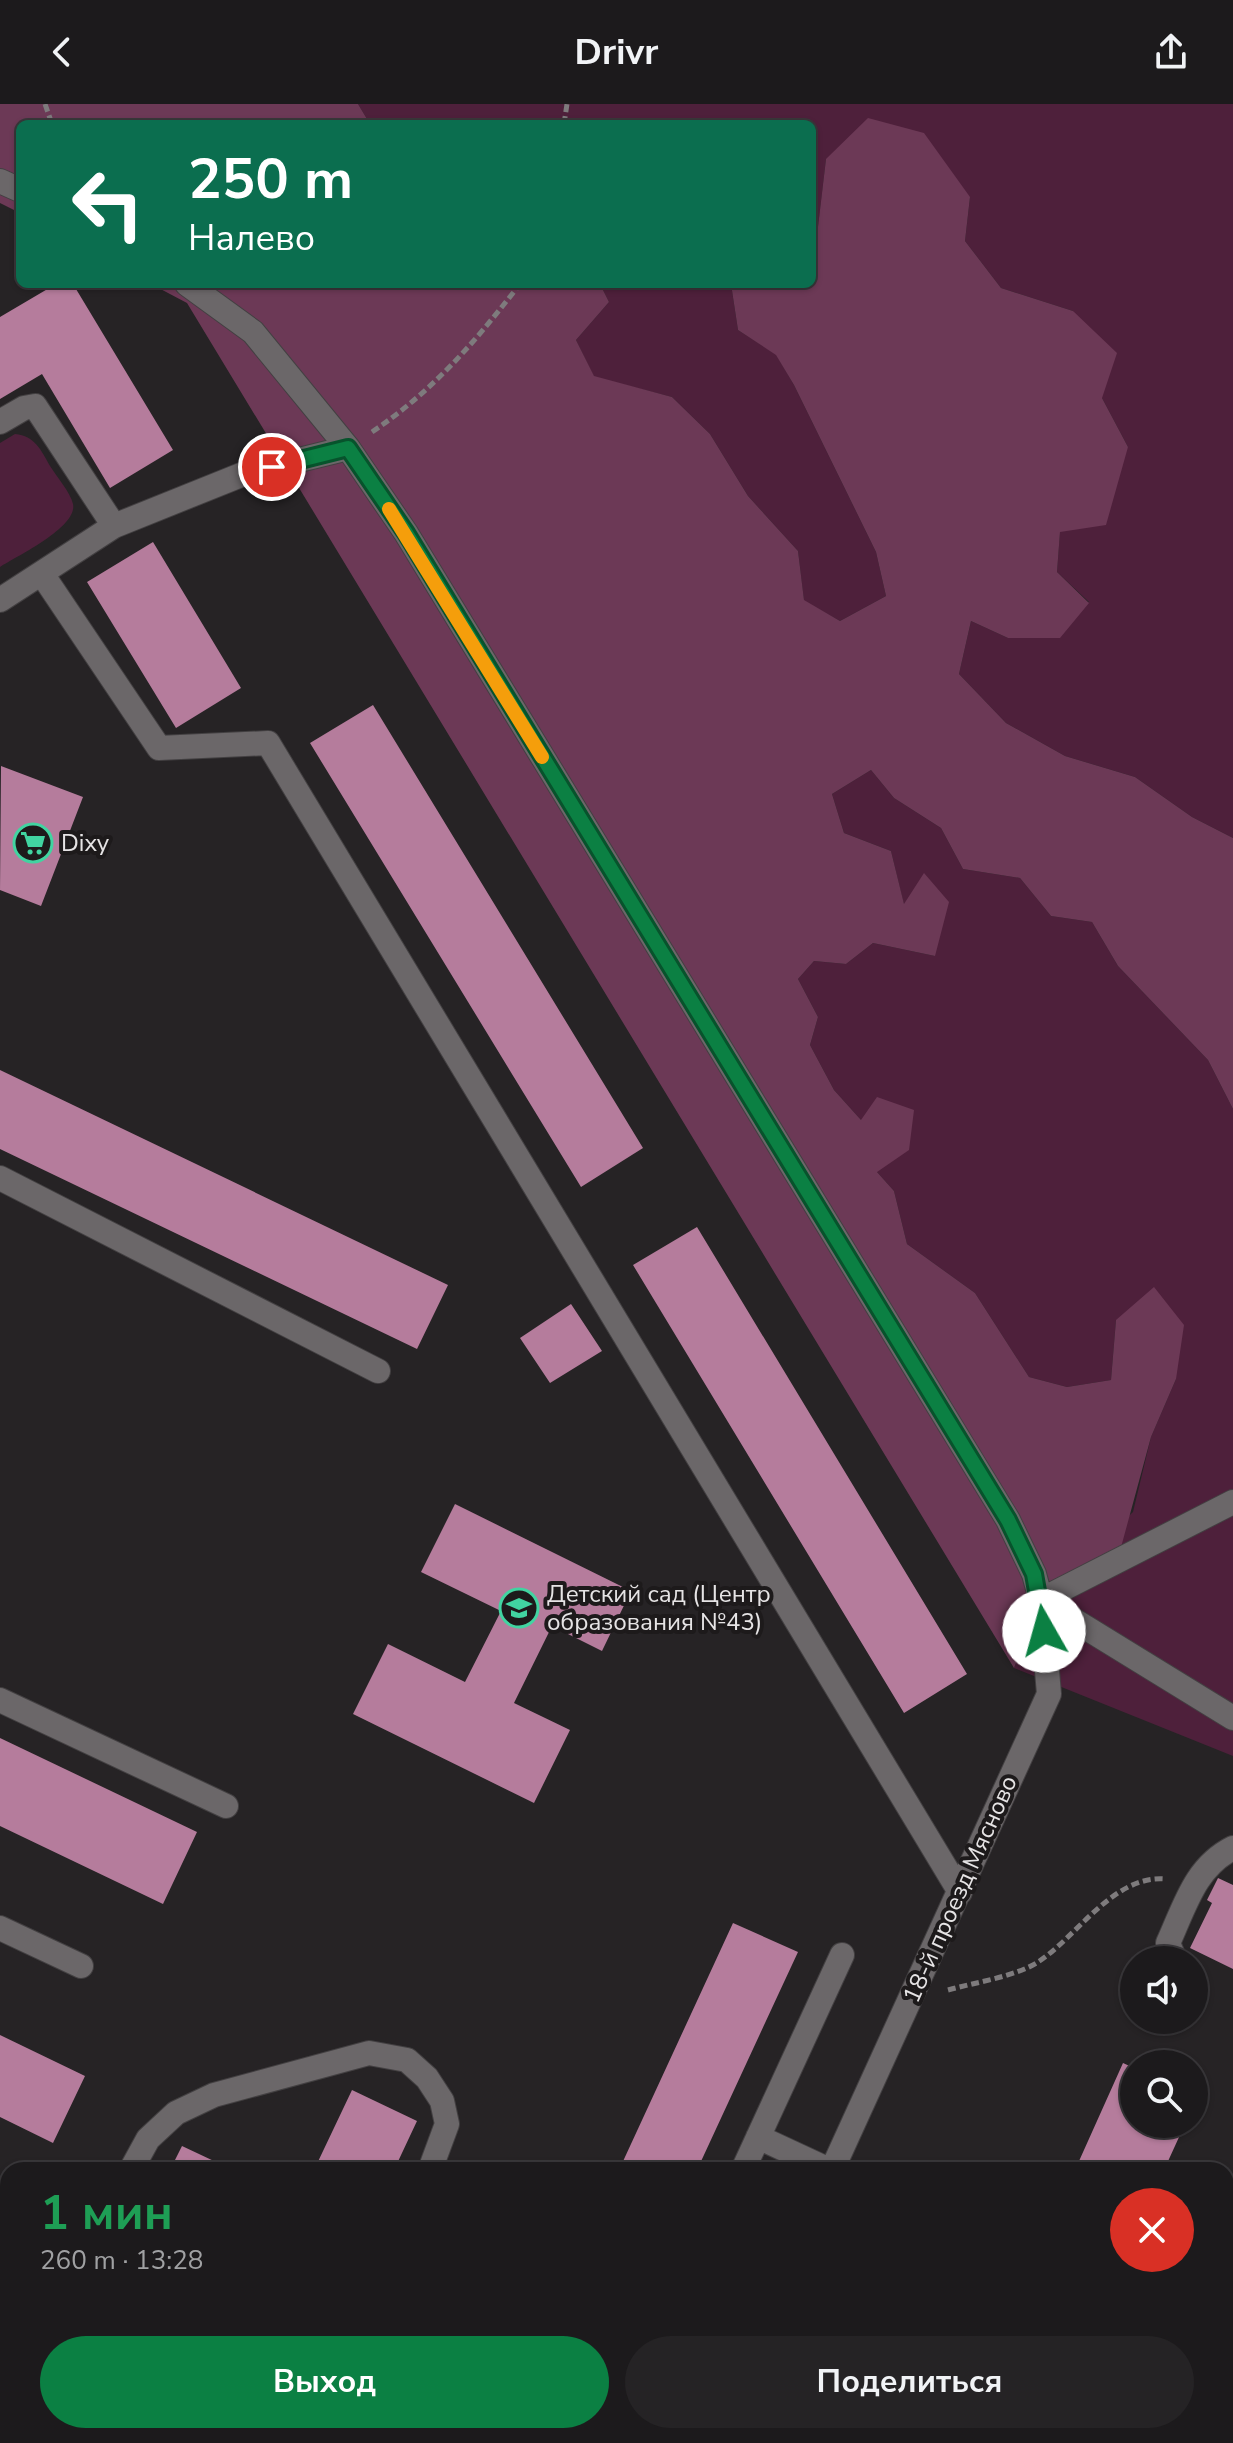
<!DOCTYPE html>
<html lang="ru">
<head>
<meta charset="utf-8">
<style>
	:root { --surface:#1c1a1c; --page:#252325; --text:#f1f3f6; --muted:#a0a1a3; --line:#3a383b; --accent:#0b8043 }
	body { margin:0; font-family:"Nunito Sans",sans-serif; background:var(--page); color:var(--text); height:100vh; display:flex; flex-direction:column; font-size:30px; white-space:nowrap }
	* { box-sizing:border-box; margin:0 }
	p { font-size:26px; color:var(--muted) }
	.icon { flex:none; width:44px; height:44px; fill:none; stroke:currentColor; stroke-width:2; stroke-linecap:round; stroke-linejoin:round }
	.map { position:relative; flex:1; overflow:hidden }
	.panel { position:absolute; left:0px; top:2058px; width:1234px; height:282px; display:flex; flex-direction:column; background:var(--surface); border-radius:24px 24px 0 0; box-shadow:0 2px 6px #0004,0 0 0 2px var(--line) }
	.panel>* { flex:none }
	.banner { position:absolute; left:16px; top:16px; width:800px; height:168px; border-radius:12px; box-shadow:0 2px 6px #0004,0 0 0 2px var(--line); background:#0b6e4f; color:#fff; overflow:hidden }
	.tools { position:absolute; left:1120px; top:1842px; display:grid; gap:16px }
	.tools a { display:grid; place-items:center; width:88px; height:88px; border-radius:50%; background:var(--surface); box-shadow:0 2px 6px #0004,0 0 0 2px var(--line); font-size:40px }
	.pin { position:absolute; display:grid; place-items:center; width:68px; height:68px; color:#fff; margin:-34px; border:4px solid #fff; border-radius:50%; box-shadow:0 2px 8px #0007 }
	.me { position:absolute; width:88px; margin:-44px; rotate:353deg; stroke-linejoin:round; filter:drop-shadow(0 0 6px #0008) }
	.turn { display:flex; align-items:center; gap:28px; height:168px; padding:0 40px; font-size:36px }
	.turn .icon { width:104px; height:104px; stroke-width:2.5 }
	.turn b { display:block; font-size:56px; line-height:68px }
	.round { display:grid; place-items:center; flex:none; width:84px; height:84px; border-radius:42px; background:var(--page) }
	.head { display:flex; align-items:center; justify-content:space-between; height:136px; padding:0 40px }
	h1 { font-size:48px; font-weight:700; line-height:60px; color:#1e9e55 }
	.primary-button { display:flex; gap:16px; margin-top:auto; padding:16px 40px }
	.primary-button a { flex:1; height:92px; border-radius:48px; background:var(--accent); color:#fff; font-size:32px; font-weight:700; line-height:92px; text-align:center }
	.primary-button a+a { background:var(--page); color:var(--text) }
	header { display:flex; justify-content:space-between; align-items:center; height:104px; padding:0 40px; background:var(--surface); font-size:36px; font-weight:700 }
	.map>svg:first-child { display:block }
	.green { fill:#4e203b }
	.forest { fill:#6c3956 }
	.building { fill:#b57c9c }
	.lines { fill:none; stroke-linecap:round; stroke-linejoin:round }
	.minor-casing { stroke:#434042; stroke-width:26 }
	.path { stroke:#7e7b7d; stroke-width:5; stroke-dasharray:8 4; stroke-linecap:butt }
	.minor { stroke:#6b6769; stroke-width:24 }
	.route-casing { stroke:#07532c; stroke-width:20 }
	.route { stroke:#0b8043; stroke-width:14 }
	.slow { stroke:#f59e0b; stroke-width:14 }
	.labels { text-anchor:middle; dominant-baseline:central; stroke-width:8; stroke-linejoin:round; paint-order:stroke }
	.poi-label { font-size:24px; fill:#e6e4e5; stroke:#1d1a1b; text-anchor:start }
	.street-label { font-size:24px; fill:#e6e4e5; stroke:#1d1a1b }
</style>
</head>
<body>
<header><svg class="icon" aria-label="back" viewBox="0 0 24 24"><path d="M15 5l-7 7 7 7"/></svg>Drivr<svg class="icon" aria-label="share" viewBox="0 0 24 24"><path d="M12 15V3M7 8l5-5 5 5M5 13v7h14v-7"/></svg></header>
<div class="map">
<svg width="1233" height="2339" viewBox="0 0 1233 2339">
	<rect width="100%" height="100%" fill="#262325"/>
	<path class="green" d="M 358,0 L 1233,0 L 1233,734 L 1192,713 L 1135,673 L 1065,652 L 1006,619 L 959,570 L 971,517 L 1008,534 L 1089,498 L 1057,468 L 1060,427 L 1128,343 L 1102,294 L 1073,207 L 1001,184 L 965,137 L 970,93 L 826,55 L 815,149 L 812,148 L 812,20 L 370,20 Z
		M 600,180 L 731,180 L 738,226 L 776,250 L 794,281 L 876,448 L 886,492 L 840,517 L 804,497 L 798,447 L 748,392 L 710,330 L 672,293 L 594,273 L 576,236 L 609,198 Z
		M 15,330 C 35,332 41,346 50,362 C 57,373 70,388 73,400 C 78,423 17,452 0,463 L 0,339 Z
		M 871,666 L 894,694 L 941,724 L 963,765 L 1020,774 L 1051,812 L 1092,818 L 1118,862 L 1208,956 L 1233,1005 L 1233,1652 L 1014,1564 L 1041,1496 L 1133,1408 L 1151,1333 L 1176,1275 L 1116,1216 L 1111,1276 L 1067,1283 L 1029,1273 L 975,1189 L 907,1140 L 894,1087 L 877,1068 L 861,1016 L 834,986 L 810,941 L 818,913 L 798,875 L 814,857 L 846,860 L 873,839 L 935,852 L 904,801 L 891,747 L 844,729 L 832,690 Z
		M 125,2332 L 288,2332 L 284,2339 L 126,2339 Z"/>
	<path class="forest" d="M 0,0 L 358,0 L 370,20 L 20,20 L 20,109 L 0,99 Z
		M 868,14 L 924,29 L 970,93 L 965,137 L 1001,184 L 1073,207 L 1117,249 L 1102,294 L 1128,343 L 1106,421 L 1060,428 L 1057,468 L 1089,499 L 1060,534 L 1008,534 L 971,517 L 959,570 L 1006,619 L 1065,652 L 1135,673 L 1192,713 L 1233,734 L 1233,1005 L 1208,956 L 1118,862 L 1092,818 L 1051,812 L 1020,774 L 963,765 L 941,724 L 894,694 L 871,666 L 832,690 L 844,729 L 891,747 L 904,800 L 924,769 L 949,798 L 935,852 L 873,839 L 846,860 L 814,857 L 798,875 L 818,913 L 810,941 L 834,986 L 861,1016 L 877,993 L 914,1006 L 909,1046 L 877,1068 L 894,1087 L 907,1140 L 975,1189 L 1029,1273 L 1067,1283 L 1111,1276 L 1116,1216 L 1154,1183 L 1184,1221 L 1176,1275 L 1151,1333 L 1117,1458 L 1041,1496 L 1014,1564 L 187,199 L 151,180 L 600,180 L 609,198 L 576,236 L 594,272 L 672,293 L 710,330 L 748,392 L 798,447 L 804,496 L 840,517 L 886,492 L 876,448 L 794,281 L 776,251 L 738,226 L 731,180 L 812,180 L 812,148 L 815,148 L 826,55 Z"/>
	<path class="building" d="M 56,180 L 73,180 L 173,346 L 110,384 L 42,270 L 0,295 L 0,213 Z
		M 153,438 L 241,584 L 176,624 L 87,478 Z
		M 373,601 L 643,1044 L 581,1083 L 310,639 Z
		M 1,662 L 83,693 L 41,802 L 0,786 Z
		M 0,966 L 448,1181 L 417,1245 L 0,1045 Z
		M 697,1123 L 967,1570 L 904,1609 L 633,1161 Z
		M 571,1200 L 602,1247 L 550,1279 L 520,1234 Z
		M 455,1400 L 631,1487 L 602,1547 L 552,1522 L 514,1599 L 570,1626 L 534,1699 L 353,1610 L 388,1540 L 465,1578 L 501,1507 L 421,1468 Z
		M 0,1634 L 197,1728 L 163,1800 L 0,1722 Z
		M 1218,1774 L 1233,1781 L 1233,1865 L 1190,1844 L 1212,1799 L 1207,1796 Z
		M 733,1819 L 798,1848 L 778,1891 L 697,2066 L 619,2066 Z
		M 0,1931 L 85,1972 L 53,2039 L 0,2013 Z
		M 1123,1959 L 1134,1964 L 1134,2020 L 1185,2020 L 1164,2066 L 1075,2066 Z
		M 352,1986 L 417,2017 L 394,2066 L 314,2066 Z
		M 182,2042 L 233,2066 L 170,2066 Z
		M 1226,2191 L 1233,2194 L 1233,2222 L 1226,2219 Z
		M 0,2329 L 21,2339 L 0,2339 Z
		M 956,2332 L 1047,2332 L 1044,2339 L 953,2339 Z"/>
	<g class="lines">
		<g class="minor-casing">
			<path id="minor" d="M 0,77 L 20,86
				M 187,180 L 253,228 L 348,344 L 406,429 L 1008,1416 L 1034,1470 L 1041,1496 L 1049,1590 L 832,2066
				M 0,318 L 24,304 L 35,302 L 114,422
				M 42,470 L 159,644 L 268,639 L 960,1788
				M 0,496 L 114,422 L 246,369 L 348,344
				M 0,1074 L 378,1267
				M 1041,1496 L 1233,1614
				M 1041,1496 L 1233,1398
				M 0,1596 L 226,1702
				M 0,1824 L 81,1862
				M 1175,1856 L 1168,1839 C 1185,1802 1195,1763 1233,1744
				M 758,2033 L 829,2066
				M 131,2066 L 148,2035 L 176,2009 L 214,1991 L 369,1949 L 407,1956 L 427,1974 L 442,1997 L 447,2020 L 430,2066
				M 743,2066 L 842,1851
				M 0,2182 L 8,2173
				M 0,2312 L 8,2316
				M 40,2332 L 53,2339
				M 439,2332 L 583,2337 L 586,2332
				M 708,2339 L 712,2332"/>
		</g>
		<path class="path" d="M 45,0 L 52,20
			M 564,20 L 567,0
			M 372,328 C 434,286 474,239 520,180
			M 948,1886 C 973,1879 1017,1872 1038,1858 C 1077,1833 1113,1771 1165,1775
			M 464,2058 L 472,2066
			M 292,2339 L 296,2332"/>
		<use href="#minor" class="minor"/>
	</g>
	<g class="lines">
		<g class="route-casing">
			<path id="route" d="M 272,363 L 348,344 L 406,429 L 1008,1416 L 1034,1470 L 1044,1527"/>
		</g>
		<use href="#route" class="route"/>
		<path class="slow" d="M 389,405 L 542,653"/>
	</g>
	<defs>
		<g id="supermarket-ring" transform="scale(2)"><circle r="9.5" fill="#1d1a1b" stroke="#41d4a1" stroke-width="1.5"/><path d="M-6-5.5h2.5l.6 2H6L4.5 2H-2.5L-4.4-4H-6ZM-1.5 3.2a1.3 1.3 0 1 0 .1 0ZM3 3.2a1.3 1.3 0 1 0 .1 0Z" fill="#41d4a1"/></g>
		<g id="school-ring" transform="scale(2)"><circle r="9.5" fill="#1d1a1b" stroke="#41d4a1" stroke-width="1.5"/><path d="M0-5L7-2L0 1L-7-2ZM-4 1L0 2.5L4 1V4Q0 6-4 4Z" fill="#41d4a1"/></g>
	</defs>
	<g fill-rule="evenodd">
		<use href="#supermarket-ring" x="33" y="739"/>
		<use href="#school-ring" x="519" y="1504"/>
	</g>
	<g class="labels">
		<g class="poi-label">
			<text x="61" y="739">Dixy</text>
			<text x="547" y="1490">Детский сад (Центр<tspan x="547" dy="28">образования №43)</tspan></text>
		</g>
		<g class="street-label">
			<text transform="translate(960 1785) rotate(-66)">18-й проезд Мясново</text>
		</g>
	</g>
</svg>
<div class="tools">
<a><svg class="icon" aria-label="sound" viewBox="0 0 24 24"><path d="M4 9h4l5-4v14l-5-4H4zM17 9q2 3 0 6"/></svg></a>
<a><svg class="icon" aria-label="search" viewBox="0 0 24 24"><circle cx="10" cy="10" r="6"/><path d="M15 15l6 6"/></svg></a>
</div>
<div class="pin" style="left:272px;top:363px;background:#d93025"><svg class="icon" aria-label="arrive" viewBox="0 0 24 24"><path d="M6 21V4h12l-3 4 3 4H6"/></svg></div>
<svg class="me" style="left:1044px;top:1527px" viewBox="-20 -20 40 40"><circle r="19" fill="#fff"/><path d="M0-13L10 11 0 6-10 11z" fill="#0b8043"/></svg>
<div class="banner">
<div class="turn"><svg class="icon" aria-label="left" viewBox="0 0 24 24"><path d="M17 20v-9H6M10 6l-5 5 5 5"/></svg><div><b>250 m</b>Налево</div></div>
</div>
<section class="panel">
<div class="head"><div><h1>1 мин</h1><p>260 m · 13:28</p></div><a class="round" style="background:#d93025;color:#fff"><svg class="icon" aria-label="close" viewBox="0 0 24 24"><path d="M6 6l12 12M18 6L6 18"/></svg></a></div>
<div class="primary-button"><a>Выход</a><a>Поделиться</a></div>
</section>
</div>
</body>
</html>
